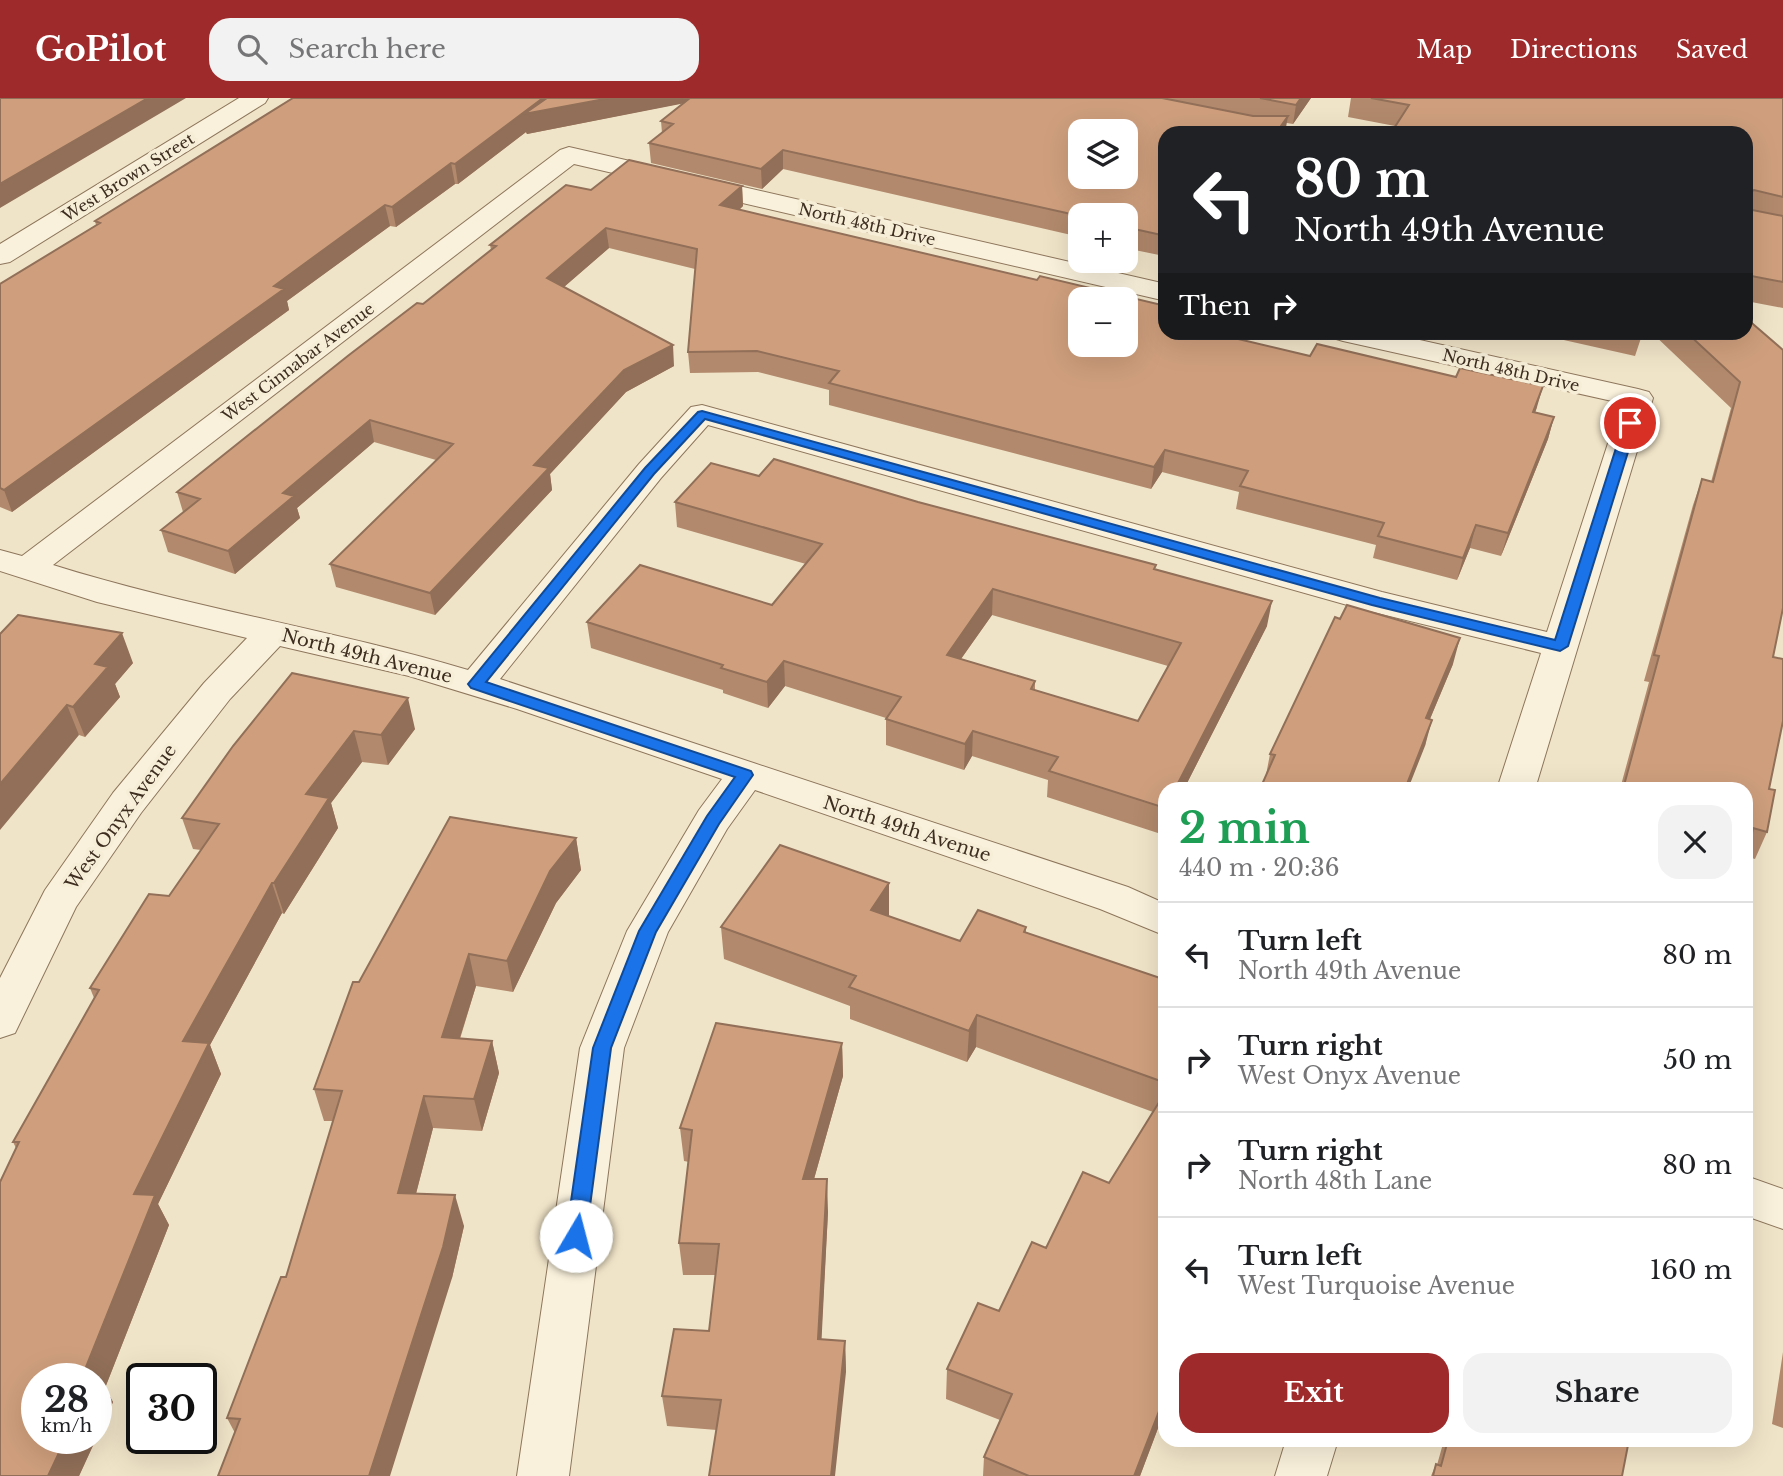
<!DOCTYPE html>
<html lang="en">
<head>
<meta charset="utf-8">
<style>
	:root { --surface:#fff; --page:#f2f2f2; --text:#202124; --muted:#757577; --line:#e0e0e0; --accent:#9e2a2b }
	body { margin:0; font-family:"Libre Baskerville",serif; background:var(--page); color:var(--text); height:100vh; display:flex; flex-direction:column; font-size:26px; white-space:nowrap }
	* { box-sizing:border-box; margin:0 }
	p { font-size:23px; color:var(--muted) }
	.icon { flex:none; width:38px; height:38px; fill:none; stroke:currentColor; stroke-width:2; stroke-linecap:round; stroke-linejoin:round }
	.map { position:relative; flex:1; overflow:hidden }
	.sheet { position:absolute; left:1158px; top:684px; width:595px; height:665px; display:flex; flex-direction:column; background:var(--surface); border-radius:21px; box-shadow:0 7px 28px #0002 }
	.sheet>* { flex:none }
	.top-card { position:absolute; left:1158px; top:28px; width:595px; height:214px; border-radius:21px; box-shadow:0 7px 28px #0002; background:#202124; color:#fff; overflow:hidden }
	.tools { position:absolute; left:1068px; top:21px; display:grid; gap:14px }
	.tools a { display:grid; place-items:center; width:70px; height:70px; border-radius:14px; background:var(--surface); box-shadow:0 7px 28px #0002; font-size:35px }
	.speed { position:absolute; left:21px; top:1265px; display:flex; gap:14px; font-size:35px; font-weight:700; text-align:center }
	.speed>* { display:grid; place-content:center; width:91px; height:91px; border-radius:50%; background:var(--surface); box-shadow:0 7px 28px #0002; line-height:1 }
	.speed small { font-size:18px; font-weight:400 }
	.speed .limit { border:4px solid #111; border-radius:10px; background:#fff; color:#111 }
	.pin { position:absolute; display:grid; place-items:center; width:60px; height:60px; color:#fff; margin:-30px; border:4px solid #fff; border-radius:50%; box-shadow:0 2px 7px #0007 }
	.me { position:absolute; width:77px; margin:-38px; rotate:8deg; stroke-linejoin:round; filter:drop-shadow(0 0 5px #0008) }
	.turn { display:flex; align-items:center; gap:24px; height:147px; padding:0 21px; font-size:32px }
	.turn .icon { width:91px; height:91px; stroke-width:2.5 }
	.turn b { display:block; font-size:49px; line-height:60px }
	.then { display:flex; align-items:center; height:66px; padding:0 21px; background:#0003; gap:14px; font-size:26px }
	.round { display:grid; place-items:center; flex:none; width:74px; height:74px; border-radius:21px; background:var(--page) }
	.headline { display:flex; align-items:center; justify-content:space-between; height:119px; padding:0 21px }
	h1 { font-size:42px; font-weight:700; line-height:52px; color:#1e9e55 }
	.action { display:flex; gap:14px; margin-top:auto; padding:14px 21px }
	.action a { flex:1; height:80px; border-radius:21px; background:var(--accent); color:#fff; font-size:28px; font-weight:700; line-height:80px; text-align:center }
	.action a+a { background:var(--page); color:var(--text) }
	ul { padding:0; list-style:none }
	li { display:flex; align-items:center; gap:21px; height:105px; padding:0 21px; border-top:2px solid var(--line) }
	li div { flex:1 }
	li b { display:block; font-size:26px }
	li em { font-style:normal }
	header { display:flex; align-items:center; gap:42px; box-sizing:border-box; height:98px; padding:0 35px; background:var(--accent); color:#fff }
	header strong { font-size:33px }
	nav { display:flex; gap:38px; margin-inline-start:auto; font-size:24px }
	.search { width:490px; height:63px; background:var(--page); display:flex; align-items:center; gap:18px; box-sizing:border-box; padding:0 24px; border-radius:21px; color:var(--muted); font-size:26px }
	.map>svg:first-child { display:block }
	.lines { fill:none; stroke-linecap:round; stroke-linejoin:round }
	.minor-casing { stroke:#8d765c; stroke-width:2 }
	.minor { fill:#faf1dc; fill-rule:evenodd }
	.wall { fill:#b2896c; fill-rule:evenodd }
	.shaded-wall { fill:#916f58 }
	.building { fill:#cf9f7d; stroke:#916f58; stroke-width:2; fill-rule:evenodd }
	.route { fill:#1a73e8; stroke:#114b97; stroke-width:2 }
	.labels { text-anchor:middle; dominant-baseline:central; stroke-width:7; stroke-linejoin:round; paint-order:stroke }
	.far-street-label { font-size:16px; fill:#3d2e20; stroke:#f7eed8 }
	.street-label { font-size:18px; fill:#3d2e20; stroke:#f7eed8 }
</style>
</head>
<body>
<header>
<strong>GoPilot</strong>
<div class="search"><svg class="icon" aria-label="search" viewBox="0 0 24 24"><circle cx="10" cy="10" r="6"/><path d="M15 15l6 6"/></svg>Search here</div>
<nav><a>Map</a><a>Directions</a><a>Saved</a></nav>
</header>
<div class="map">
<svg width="1783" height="1378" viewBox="0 0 1783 1378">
	<rect width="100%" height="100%" fill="#f0e4c8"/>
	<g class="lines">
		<g class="minor-casing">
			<path id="minor" d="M 239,0 L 268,0 L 265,5 L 10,164 L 0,166 L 0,146 Z
				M 569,49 L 1166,186 L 1166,203 L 574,66 L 53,467 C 190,510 331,531 468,572 L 639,366 L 691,309 L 702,307 L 1382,494 L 1547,534 L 1621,305 L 1343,243 L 1333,240 L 1329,234 L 1384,234 L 1638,291 L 1649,294 L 1653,300 L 1535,691 L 1497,691 L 1541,555 L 1365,512 L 708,327 L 661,380 L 500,581 L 1128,789 L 1166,806 L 1166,838 L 1100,811 L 755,692 L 727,731 L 668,834 L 624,950 L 569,1378 L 517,1378 L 580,950 L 627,833 L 699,712 L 722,681 L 517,611 L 409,578 L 280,548 L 230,601 L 141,715 L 76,809 L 15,935 L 0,940 L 0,880 L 45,792 L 113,695 L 204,585 L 247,540 L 97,504 L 0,473 L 0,452 L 22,458 L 560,52 Z
				M 1746,1078 L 1783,1091 L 1783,1131 L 1746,1118 Z
				M 1286,1342 L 1338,1342 L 1327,1378 L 1275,1378 Z"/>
		</g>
		<use href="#minor" class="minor"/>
	</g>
	<path class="wall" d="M 293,0 L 1311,0 L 1293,26 L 1287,25 L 1166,35 L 1166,157 L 1164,158 L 1125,150 L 1125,117 L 1080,117 L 1080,139 L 783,71 L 762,91 L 651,65 L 649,45 L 662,35 L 661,23 L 683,5 L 527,36 L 526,34 L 458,86 L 455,86 L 396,129 L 390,128 L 287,203 L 289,212 L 12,414 L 0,409 L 0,186 L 96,127 L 95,123 Z
		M 1351,0 L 1783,0 L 1783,210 L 1746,203 L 1746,35 L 1395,28 L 1348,19 Z
		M 742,88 L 743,108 L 739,112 L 1166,234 L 1237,234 L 1236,241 L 1537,309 L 1535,315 L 1554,319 L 1548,341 L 1501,458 L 1470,450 L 1457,482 L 1373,460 L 1376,447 L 1236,411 L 1239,394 L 1162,374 L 1151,391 L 829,307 L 829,292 L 758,274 L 690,275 L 688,254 L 695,171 L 609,150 L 564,189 L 674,268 L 626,294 L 550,376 L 552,392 L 435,517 L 336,489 L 330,466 L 436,362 L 374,344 L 297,410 L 300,420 L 235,476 L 168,454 L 161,432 L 183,414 L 177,394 L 423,206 L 491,152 L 490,147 L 591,92 Z
		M 1528,234 L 1643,234 L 1635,258 Z
		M 1651,234 L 1746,234 L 1773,559 L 1769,691 L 1767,734 L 1755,761 L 1748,759 L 1746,691 L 1620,691 L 1649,584 L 1644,583 L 1693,407 L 1702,381 L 1711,384 L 1731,310 Z
		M 759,378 L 918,404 L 1155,471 L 1267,528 L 1161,736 L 1047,699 L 1048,682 L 972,658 L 964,672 L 886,647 L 886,620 L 785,588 L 768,610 L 723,595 L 723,592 L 591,550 L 587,524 L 772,507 L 806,466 L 677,429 L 675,404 ZM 992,517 L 1168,568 L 1138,623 L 1035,592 L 1035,583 L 961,561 Z
		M 0,536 L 133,565 L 115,586 L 120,599 L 85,639 L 79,637 Z
		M 1453,566 L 1430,621 L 1425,648 L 1266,677 L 1270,656 Z
		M 292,575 L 415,631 L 388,667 L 362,664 L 331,705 L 338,730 L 284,816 L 282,815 L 210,947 L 221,976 L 158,1106 L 169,1127 L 105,1290 L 113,1304 L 79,1378 L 0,1378 L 16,1050 L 13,1044 L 94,900 L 90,890 L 169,798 L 201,752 L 193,751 L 182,720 Z
		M 576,740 L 581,772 L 556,805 L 513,894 L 476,888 L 460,941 L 492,943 L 499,975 L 482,1033 L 433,1030 L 416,1096 L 464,1128 L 452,1180 L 235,1335 L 227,1320 L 286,1179 L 333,1023 L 324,1023 L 314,991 L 359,884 Z
		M 889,785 L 888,818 L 960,843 L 1026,829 L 1026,835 L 1166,882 L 1166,1309 L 1140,1378 L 983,1378 L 984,1359 L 1000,1322 L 946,1301 L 947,1271 L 999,1213 L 1046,1150 L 1109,1085 L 1153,1014 L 976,949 L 967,964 L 850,921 L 850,908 L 724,861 L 721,829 Z
		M 842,945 L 843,978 L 814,1081 L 828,1114 L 821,1241 L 845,1243 L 846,1274 L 717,1332 L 667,1328 L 662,1298 L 709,1233 L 716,1177 L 683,1177 L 679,1145 L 689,1064 L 684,1063 L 680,1030 Z
		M 1783,1254 L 1783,1330 L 1772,1326 Z
		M 1444,1342 L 1629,1342 L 1622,1378 L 1431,1378 L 1436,1366 L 1437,1367 Z"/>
	<path class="shaded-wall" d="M 148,0 L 186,0 L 0,110 L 0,86 Z
		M 543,0 L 711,0 L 527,36 L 526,34 L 458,86 L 455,66 Z
		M 1301,0 L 1311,0 L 1293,26 L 1296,7 Z
		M 1288,18 L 1285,35 L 1276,35 Z
		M 783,52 L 783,71 L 762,91 L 761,71 Z
		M 451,65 L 455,86 L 396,129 L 392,109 Z
		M 742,88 L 743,108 L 722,128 L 720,107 Z
		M 385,107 L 390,128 L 287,203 L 289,212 L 12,414 L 4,392 L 274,188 Z
		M 606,130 L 609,150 L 550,201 L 547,180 Z
		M 1233,234 L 1237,234 L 1236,247 L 1230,239 Z
		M 673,247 L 674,268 L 626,294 L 550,376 L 552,392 L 435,517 L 430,495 L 534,367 L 624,272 Z
		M 1543,288 L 1537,309 L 1527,336 L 1533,314 Z
		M 1554,319 L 1548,341 L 1501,458 L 1508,435 Z
		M 370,322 L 374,344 L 297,410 L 300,420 L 235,476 L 228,453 L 283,395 Z
		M 1165,352 L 1162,374 L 1151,391 L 1154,369 Z
		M 1476,427 L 1470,450 L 1457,482 L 1463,460 Z
		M 993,491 L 992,517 L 946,582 L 947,557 Z
		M 1272,503 L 1267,528 L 1184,691 L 1175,691 Z
		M 122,535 L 133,565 L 115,586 L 120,599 L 85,639 L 73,609 L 95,566 Z
		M 1460,540 L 1453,566 L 1419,647 L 1426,620 Z
		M 784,563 L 785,588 L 768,610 L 767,584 Z
		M 408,600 L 415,631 L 388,667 L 381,637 Z
		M 67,607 L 79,637 L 0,732 L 0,686 Z
		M 1432,622 L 1425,648 L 1408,691 L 1405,691 Z
		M 354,633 L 362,664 L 331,705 L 338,730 L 284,816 L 274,785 L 306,696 Z
		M 973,633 L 972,658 L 964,672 L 965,646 Z
		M 1166,709 L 1166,728 L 1161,736 Z
		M 576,740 L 581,772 L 556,805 L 513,894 L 507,863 L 550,773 Z
		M 272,785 L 282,815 L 210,947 L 221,976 L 158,1106 L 169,1127 L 105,1290 L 113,1304 L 79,1378 L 48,1378 L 66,1340 L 96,1340 L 96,1281 L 88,1281 L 84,1274 L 134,1096 L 183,943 Z
		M 889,785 L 889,817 L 872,844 L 871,812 Z
		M 469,856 L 476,888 L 450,971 L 442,939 Z
		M 977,917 L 976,949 L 967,964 L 969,933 Z
		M 492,943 L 499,975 L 482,1033 L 474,1001 Z
		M 842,945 L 843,978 L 805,1113 L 803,1081 Z
		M 424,998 L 433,1030 L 408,1126 L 398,1095 Z
		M 827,1081 L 828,1114 L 820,1272 L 818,1241 Z
		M 455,1097 L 464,1128 L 452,1180 L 390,1378 L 369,1378 Z
		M 845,1243 L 846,1274 L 835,1378 L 831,1378 Z
		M 1166,1295 L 1166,1309 L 1140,1378 L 1134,1378 Z"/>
	<path class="building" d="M 0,0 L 148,0 L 0,86 Z
		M 293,0 L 543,0 L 455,66 L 451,65 L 392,109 L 385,107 L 274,188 L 284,191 L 4,392 L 0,390 L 0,186 L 100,125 L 95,123 Z
		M 547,0 L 610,0 L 524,16 Z
		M 690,0 L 1162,0 L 1253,18 L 1288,18 L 1276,35 L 1166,35 L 1166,138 L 1125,129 L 1125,117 L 1080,117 L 1080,118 L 783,52 L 761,71 L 649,45 L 673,26 L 661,23 ZM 1080,33 L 1125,33 L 1125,79 L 1080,79 Z
		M 1260,0 L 1301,0 L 1296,7 Z
		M 1371,0 L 1783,0 L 1783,99 L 1754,92 L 1751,94 L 1752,112 L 1783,118 L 1783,184 L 1746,177 L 1746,35 L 1391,35 L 1409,7 Z
		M 629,62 L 742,88 L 720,107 L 1037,182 L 1040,178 L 1166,208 L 1166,234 L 1233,234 L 1230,239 L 1310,258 L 1317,246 L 1456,279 L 1460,270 L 1543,288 L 1533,314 L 1554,319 L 1508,435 L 1476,427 L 1463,460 L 1378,438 L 1384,425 L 1240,388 L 1248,373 L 1165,352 L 1154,369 L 829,285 L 839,273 L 757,253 L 688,254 L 697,151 L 606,130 L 547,180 L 673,247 L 624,272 L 534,367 L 549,370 L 430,495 L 330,466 L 453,346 L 370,322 L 283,395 L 294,398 L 228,453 L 161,432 L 200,401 L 177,394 L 349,257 L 417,205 L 423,206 L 496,148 L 490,147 L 566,87 L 591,92 ZM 1080,201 L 1125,201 L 1125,247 L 1080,247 Z
		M 1746,220 L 1783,252 L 1783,510 L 1773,559 L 1783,561 L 1783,623 L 1769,691 L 1775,692 L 1767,734 L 1753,730 L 1746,765 L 1746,691 L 1623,691 L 1659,558 L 1654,557 L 1702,381 L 1713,384 L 1740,284 L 1686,234 L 1746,234 Z
		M 774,361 L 918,404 L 1156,467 L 1154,471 L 1272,503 L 1175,691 L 1166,691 L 1165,710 L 1049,673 L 1058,659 L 973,633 L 965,646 L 886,621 L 901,599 L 784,563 L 767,584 L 721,570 L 723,567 L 587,524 L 640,467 L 772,507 L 822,446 L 675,404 L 711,365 L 759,378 ZM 993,491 L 1181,545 L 1138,623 L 1031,591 L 1035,583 L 947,557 Z
		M 1347,507 L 1460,540 L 1426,620 L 1432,622 L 1405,691 L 1260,691 L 1275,657 L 1270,656 L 1335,519 L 1340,521 Z
		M 18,517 L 122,535 L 95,566 L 108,569 L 73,609 L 67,607 L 0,686 L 0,536 Z
		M 292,575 L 408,600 L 381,637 L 354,633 L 306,696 L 329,700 L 274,785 L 272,785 L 183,943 L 209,945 L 134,1096 L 155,1097 L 84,1274 L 97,1276 L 95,1281 L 37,1281 L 37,1340 L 66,1340 L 48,1378 L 0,1378 L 0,1084 L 19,1044 L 13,1044 L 99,892 L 90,890 L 149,796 L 169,798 L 219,726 L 182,720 L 233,648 Z
		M 450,719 L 576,740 L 550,773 L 507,863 L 469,856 L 442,939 L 492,943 L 474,1001 L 424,998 L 398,1095 L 455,1097 L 443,1149 L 369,1378 L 218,1378 L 240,1321 L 227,1320 L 281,1179 L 286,1179 L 342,993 L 314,991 L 353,884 L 359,884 Z
		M 780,747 L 889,785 L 871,812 L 960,843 L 978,812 L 1026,829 L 1024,834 L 1166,882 L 1166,985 L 977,917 L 969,933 L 849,889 L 856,878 L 721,829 Z
		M 716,925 L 842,945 L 803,1081 L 827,1081 L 818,1241 L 845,1243 L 831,1378 L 709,1378 L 721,1302 L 662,1298 L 674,1231 L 709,1233 L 719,1146 L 679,1145 L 692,1032 L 680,1030 Z
		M 1166,993 L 1166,1295 L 1134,1378 L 1029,1378 L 984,1359 L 1012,1296 L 947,1271 L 978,1205 L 999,1213 L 1032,1144 L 1046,1150 L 1083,1074 L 1109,1085 Z
		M 1448,1342 L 1629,1342 L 1622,1378 L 1433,1378 L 1436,1366 L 1441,1368 Z"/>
	<path class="route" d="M 702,313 L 1380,500 L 1555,542 L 1624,325 L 1630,321 L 1637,325 L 1568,548 L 1560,553 L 1372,507 L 705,321 L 654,376 L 486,584 L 751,673 L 753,677 L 719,726 L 656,834 L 611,950 L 586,1138 L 583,1144 L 576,1146 L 569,1144 L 566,1138 L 593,950 L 639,833 L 707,718 L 735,679 L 471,590 L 468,586 L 645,370 L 698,314 Z"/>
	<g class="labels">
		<g class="far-street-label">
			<text transform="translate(128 79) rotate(-32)">West Brown Street</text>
			<text transform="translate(867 126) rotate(13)">North 48th Drive</text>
			<text transform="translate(298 264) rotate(-37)">West Cinnabar Avenue</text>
			<text transform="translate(1511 272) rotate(13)">North 48th Drive</text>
		</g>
		<g class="street-label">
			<text transform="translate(367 558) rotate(14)">North 49th Avenue</text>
			<text transform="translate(121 719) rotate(-54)">West Onyx Avenue</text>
			<text transform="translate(907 731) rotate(18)">North 49th Avenue</text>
		</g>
	</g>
</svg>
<div class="tools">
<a><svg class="icon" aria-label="layers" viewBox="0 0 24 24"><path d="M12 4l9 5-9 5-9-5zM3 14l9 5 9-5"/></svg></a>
<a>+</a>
<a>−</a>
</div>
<div class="speed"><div>28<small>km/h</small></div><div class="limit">30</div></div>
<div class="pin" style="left:1630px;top:325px;background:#d93025"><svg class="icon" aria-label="arrive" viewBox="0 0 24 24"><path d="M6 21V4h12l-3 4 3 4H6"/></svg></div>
<svg class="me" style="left:576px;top:1138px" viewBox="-20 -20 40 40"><circle r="19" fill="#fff"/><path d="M0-13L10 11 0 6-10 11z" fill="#1a73e8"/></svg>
<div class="top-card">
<div class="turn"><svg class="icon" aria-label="left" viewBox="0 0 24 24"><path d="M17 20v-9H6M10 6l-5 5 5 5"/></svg><div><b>80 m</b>North 49th Avenue</div></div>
<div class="then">Then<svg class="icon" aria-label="right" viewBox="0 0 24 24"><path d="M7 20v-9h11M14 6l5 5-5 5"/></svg></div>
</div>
<section class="sheet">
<div class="headline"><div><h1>2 min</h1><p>440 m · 20:36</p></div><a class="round"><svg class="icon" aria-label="close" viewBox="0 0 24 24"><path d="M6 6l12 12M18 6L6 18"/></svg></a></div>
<ul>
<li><svg class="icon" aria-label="left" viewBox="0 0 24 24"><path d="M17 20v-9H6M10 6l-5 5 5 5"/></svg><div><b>Turn left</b><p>North 49th Avenue</p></div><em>80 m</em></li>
<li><svg class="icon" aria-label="right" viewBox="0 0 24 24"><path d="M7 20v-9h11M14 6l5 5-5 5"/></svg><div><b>Turn right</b><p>West Onyx Avenue</p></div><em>50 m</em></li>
<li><svg class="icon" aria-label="right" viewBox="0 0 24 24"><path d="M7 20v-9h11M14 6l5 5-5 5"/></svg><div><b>Turn right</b><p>North 48th Lane</p></div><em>80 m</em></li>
<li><svg class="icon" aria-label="left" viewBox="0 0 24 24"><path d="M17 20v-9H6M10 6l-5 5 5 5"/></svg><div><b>Turn left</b><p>West Turquoise Avenue</p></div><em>160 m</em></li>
</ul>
<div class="action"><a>Exit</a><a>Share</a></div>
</section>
</div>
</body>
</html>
